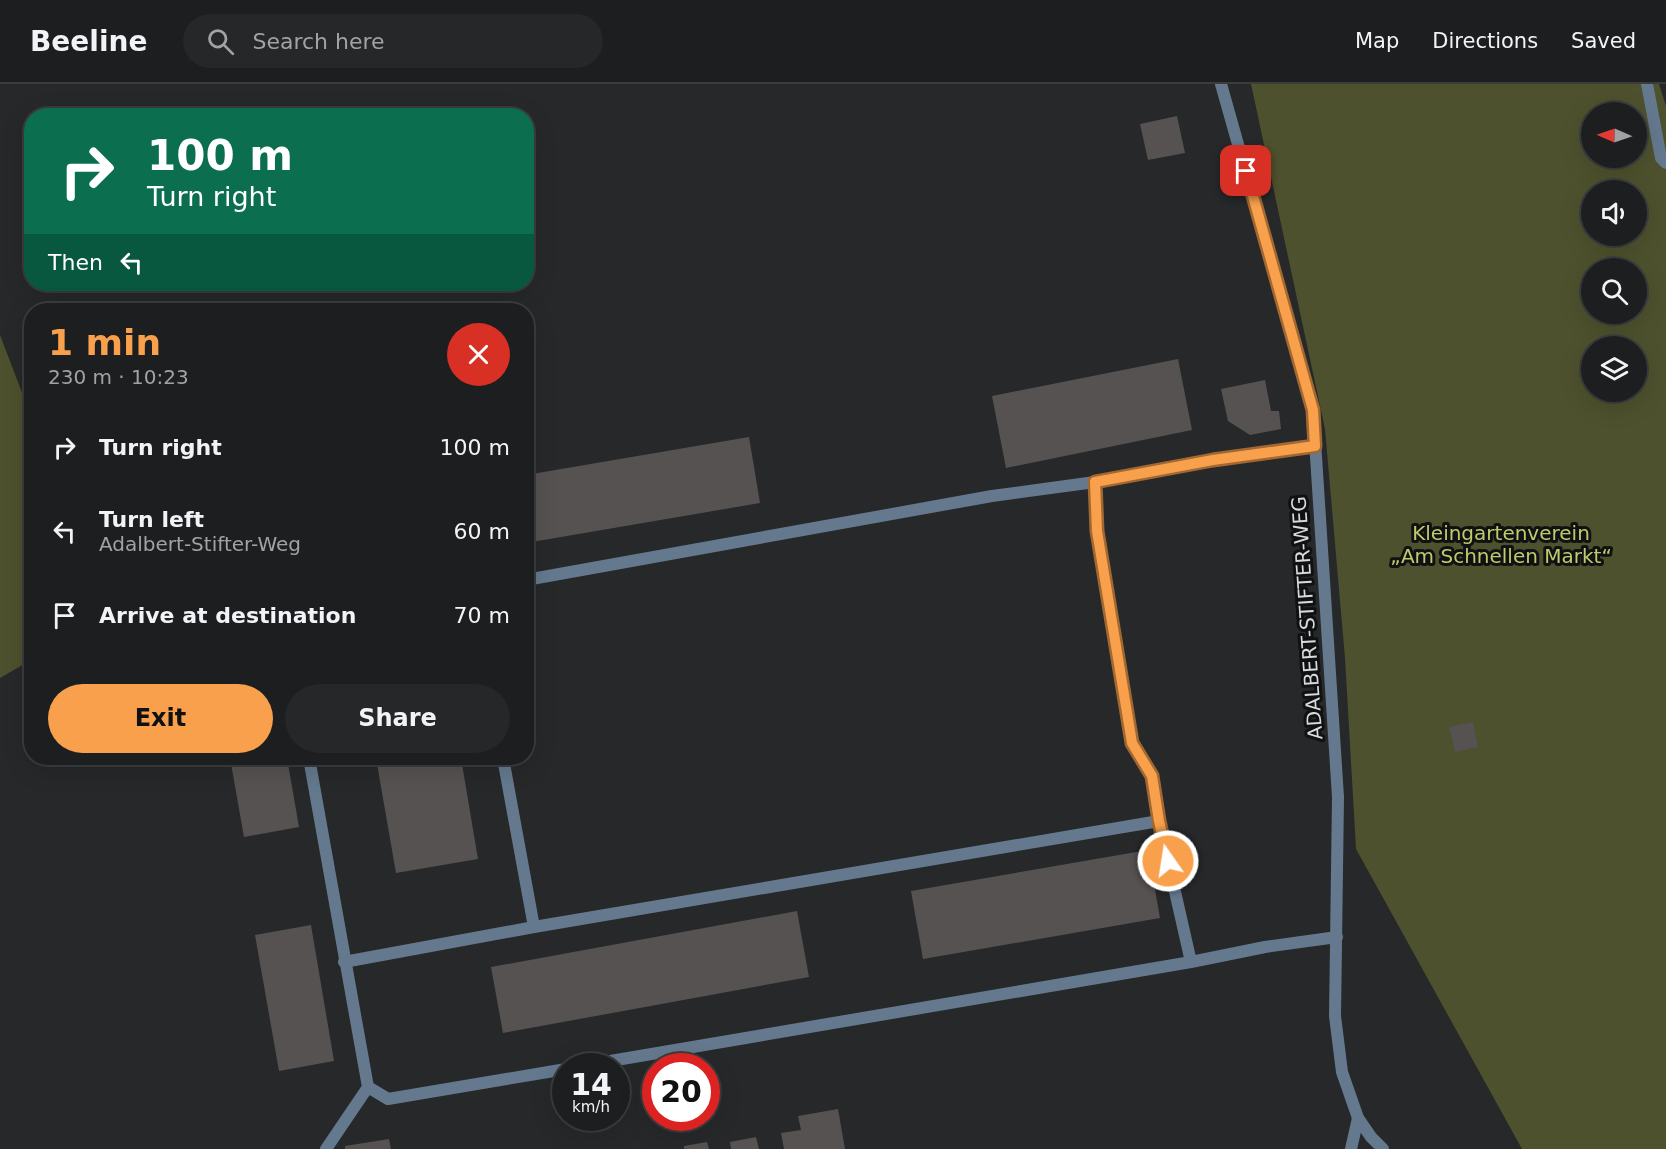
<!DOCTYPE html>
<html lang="en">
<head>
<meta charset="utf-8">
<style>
	:root { --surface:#1c1e20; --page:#252729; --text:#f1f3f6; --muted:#a0a2a5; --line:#3a3c3e; --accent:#f8a04b }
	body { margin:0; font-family:"DejaVu Sans",sans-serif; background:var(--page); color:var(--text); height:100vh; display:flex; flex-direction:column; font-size:22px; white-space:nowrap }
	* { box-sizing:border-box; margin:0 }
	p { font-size:20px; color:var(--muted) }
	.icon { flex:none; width:33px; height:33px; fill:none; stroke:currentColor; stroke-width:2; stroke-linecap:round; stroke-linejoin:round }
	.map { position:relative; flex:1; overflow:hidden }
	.sheet { position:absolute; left:24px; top:219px; width:510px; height:462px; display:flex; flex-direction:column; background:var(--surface); border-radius:24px; box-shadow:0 6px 24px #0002,0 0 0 2px var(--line) }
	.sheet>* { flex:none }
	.hud { position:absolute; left:24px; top:24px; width:510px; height:183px; border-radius:24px; box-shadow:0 6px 24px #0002,0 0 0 2px var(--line); background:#0b6e4f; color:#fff; overflow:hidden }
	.needle { width:39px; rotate:272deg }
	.controls { position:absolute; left:1581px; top:18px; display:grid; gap:12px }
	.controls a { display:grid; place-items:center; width:66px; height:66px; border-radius:50%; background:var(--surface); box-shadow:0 6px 24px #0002,0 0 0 2px var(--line); font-size:30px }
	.speed { position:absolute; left:552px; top:969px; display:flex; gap:12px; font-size:30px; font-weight:700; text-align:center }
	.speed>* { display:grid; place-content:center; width:78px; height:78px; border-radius:50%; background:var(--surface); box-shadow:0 6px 24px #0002,0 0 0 2px var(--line); line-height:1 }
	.speed small { font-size:15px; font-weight:400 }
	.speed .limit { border:9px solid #d22; background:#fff; color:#111 }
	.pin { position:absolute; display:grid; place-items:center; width:51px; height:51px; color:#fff; margin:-26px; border-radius:12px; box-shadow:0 3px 9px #0006 }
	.me { position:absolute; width:66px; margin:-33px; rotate:347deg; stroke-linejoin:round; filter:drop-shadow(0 0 4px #0008) }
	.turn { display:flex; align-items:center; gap:21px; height:126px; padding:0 24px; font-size:27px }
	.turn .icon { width:78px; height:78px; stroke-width:2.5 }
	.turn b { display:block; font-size:42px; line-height:51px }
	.then { display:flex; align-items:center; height:57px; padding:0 24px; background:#0003; gap:12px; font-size:22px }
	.round { display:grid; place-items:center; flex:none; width:63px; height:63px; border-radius:32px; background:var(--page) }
	.summary { display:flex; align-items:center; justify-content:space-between; height:102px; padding:0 24px }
	h1 { font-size:36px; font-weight:700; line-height:45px; color:var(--accent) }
	.action { display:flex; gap:12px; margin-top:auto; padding:12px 24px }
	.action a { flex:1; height:69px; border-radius:36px; background:var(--accent); color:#111; font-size:24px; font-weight:700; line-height:69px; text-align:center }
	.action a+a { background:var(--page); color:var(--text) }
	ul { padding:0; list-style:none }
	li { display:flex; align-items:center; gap:18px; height:84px; padding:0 24px }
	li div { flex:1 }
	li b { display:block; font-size:22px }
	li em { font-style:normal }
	header { display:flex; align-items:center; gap:36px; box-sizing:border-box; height:84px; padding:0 30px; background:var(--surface); border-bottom:2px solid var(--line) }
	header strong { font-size:28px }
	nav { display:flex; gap:33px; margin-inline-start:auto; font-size:21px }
	.search { width:420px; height:54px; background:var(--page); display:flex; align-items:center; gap:15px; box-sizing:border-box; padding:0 21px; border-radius:33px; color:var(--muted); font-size:22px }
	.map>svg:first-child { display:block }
	.green { fill:#4d512d; fill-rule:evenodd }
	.building { fill:#565252 }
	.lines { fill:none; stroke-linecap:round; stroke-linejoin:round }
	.lane { stroke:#64798e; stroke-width:12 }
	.street { stroke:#64798e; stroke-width:12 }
	.route-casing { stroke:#a16831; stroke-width:15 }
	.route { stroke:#f8a04b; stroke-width:10 }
	.labels { text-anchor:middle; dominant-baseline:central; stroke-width:6; stroke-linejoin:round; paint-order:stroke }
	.park-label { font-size:20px; fill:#c0ca6b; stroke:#101112 }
	.street-label { font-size:20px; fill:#d9dadb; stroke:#101112 }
</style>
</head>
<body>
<header>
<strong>Beeline</strong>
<div class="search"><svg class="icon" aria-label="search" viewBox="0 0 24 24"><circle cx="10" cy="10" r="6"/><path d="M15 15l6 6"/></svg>Search here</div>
<nav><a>Map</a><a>Directions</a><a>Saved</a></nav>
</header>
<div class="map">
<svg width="1666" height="1065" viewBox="0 0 1666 1065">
	<rect width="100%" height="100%" fill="#26282a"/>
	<path class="green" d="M 1251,0 L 1659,0 L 1666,22 L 1666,1065 L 1522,1065 L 1356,765 L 1345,574 L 1325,345 ZM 1592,28 L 1636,28 L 1636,74 L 1592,74 ZM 1592,106 L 1636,106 L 1636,152 L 1592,152 ZM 1592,184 L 1636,184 L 1636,230 L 1592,230 ZM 1592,262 L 1636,262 L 1636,308 L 1592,308 Z
		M 0,251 L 31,332 L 31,576 L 0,594 Z"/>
	<path class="building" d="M 1177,32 L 1185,69 L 1148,76 L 1140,40 Z
		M 1178,275 L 1192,346 L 1006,384 L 992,312 Z
		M 1265,296 L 1271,327 L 1279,327 L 1281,345 L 1250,351 L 1228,337 L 1221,305 Z
		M 749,353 L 760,419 L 526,459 L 526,391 Z
		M 1473,638 L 1478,663 L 1455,668 L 1449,643 Z
		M 230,674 L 287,674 L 299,743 L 244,753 Z
		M 376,674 L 461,674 L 478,775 L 396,789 Z
		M 1148,766 L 1160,834 L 923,875 L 911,807 Z
		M 797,827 L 809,893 L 503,949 L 491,883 Z
		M 311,841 L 334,977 L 279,987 L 255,851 Z
		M 838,1025 L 845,1065 L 784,1065 L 781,1049 L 801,1046 L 798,1032 Z
		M 756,1053 L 759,1065 L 731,1065 L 730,1058 Z
		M 389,1055 L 391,1065 L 345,1065 L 345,1062 Z
		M 707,1058 L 709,1065 L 684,1065 L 684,1062 Z"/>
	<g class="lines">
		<path class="lane" d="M 526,496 L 992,412 L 1095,398 L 1213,376 L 1315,362
			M 309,674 L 368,1003 L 326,1065
			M 503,674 L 534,843 L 1159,737 L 1152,692 L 1132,659 L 1097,447 L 1095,398
			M 1159,737 L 1191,878
			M 344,878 L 534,843
			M 581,982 L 1191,878 L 1265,863 L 1337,853
			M 368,1003 L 388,1015 L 566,985
			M 1351,1065 L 1358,1034"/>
		<path class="street" d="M 1221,0 L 1313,326 L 1338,713 L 1335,932 L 1342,988 L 1358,1034 L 1371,1053 L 1383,1065
			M 1647,0 L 1661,74 L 1666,79"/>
	</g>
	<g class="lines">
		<g class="route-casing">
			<path id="route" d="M 1168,777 L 1159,737 L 1152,692 L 1132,659 L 1097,447 L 1095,398 L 1213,376 L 1315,362 L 1313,326 L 1246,87"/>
		</g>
		<use href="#route" class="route"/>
	</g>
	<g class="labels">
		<g class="park-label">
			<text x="1501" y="449">Kleingartenverein<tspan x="1501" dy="23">„Am Schnellen Markt“</tspan></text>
		</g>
		<g class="street-label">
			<text transform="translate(1307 534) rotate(-94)">ADALBERT-STIFTER-WEG</text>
		</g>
	</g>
</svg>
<div class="controls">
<a><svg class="needle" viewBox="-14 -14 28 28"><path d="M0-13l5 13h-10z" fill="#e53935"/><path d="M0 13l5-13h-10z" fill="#a0a2a5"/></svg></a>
<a><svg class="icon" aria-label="sound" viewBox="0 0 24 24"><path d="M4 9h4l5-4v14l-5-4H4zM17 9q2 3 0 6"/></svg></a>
<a><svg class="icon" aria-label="search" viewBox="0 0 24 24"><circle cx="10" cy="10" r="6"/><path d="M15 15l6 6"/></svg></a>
<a><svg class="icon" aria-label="layers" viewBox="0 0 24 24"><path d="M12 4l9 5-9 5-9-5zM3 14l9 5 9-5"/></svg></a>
</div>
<div class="speed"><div>14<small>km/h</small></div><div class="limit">20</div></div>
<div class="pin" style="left:1246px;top:87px;background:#d93025"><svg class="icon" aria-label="arrive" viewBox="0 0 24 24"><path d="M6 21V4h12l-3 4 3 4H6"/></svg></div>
<svg class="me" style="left:1168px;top:777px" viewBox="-20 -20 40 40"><circle r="17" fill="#f8a04b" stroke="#fff" stroke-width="3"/><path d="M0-11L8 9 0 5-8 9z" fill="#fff"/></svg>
<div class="hud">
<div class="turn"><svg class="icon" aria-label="right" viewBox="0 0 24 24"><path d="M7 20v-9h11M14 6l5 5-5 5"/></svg><div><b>100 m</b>Turn right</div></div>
<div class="then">Then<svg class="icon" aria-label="left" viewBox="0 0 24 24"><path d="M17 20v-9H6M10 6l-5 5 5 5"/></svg></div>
</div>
<section class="sheet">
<div class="summary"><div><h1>1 min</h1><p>230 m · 10:23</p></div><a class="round" style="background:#d93025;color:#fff"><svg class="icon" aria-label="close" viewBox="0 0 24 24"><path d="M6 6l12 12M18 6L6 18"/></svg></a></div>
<ul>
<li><svg class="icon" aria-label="right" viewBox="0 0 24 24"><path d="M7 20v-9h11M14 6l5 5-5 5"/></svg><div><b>Turn right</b></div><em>100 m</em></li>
<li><svg class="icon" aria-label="left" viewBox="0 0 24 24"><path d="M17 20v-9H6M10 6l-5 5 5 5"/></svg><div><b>Turn left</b><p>Adalbert-Stifter-Weg</p></div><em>60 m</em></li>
<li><svg class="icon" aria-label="arrive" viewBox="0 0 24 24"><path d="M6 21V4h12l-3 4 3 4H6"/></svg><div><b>Arrive at destination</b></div><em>70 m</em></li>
</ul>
<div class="action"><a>Exit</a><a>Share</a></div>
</section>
</div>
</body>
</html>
